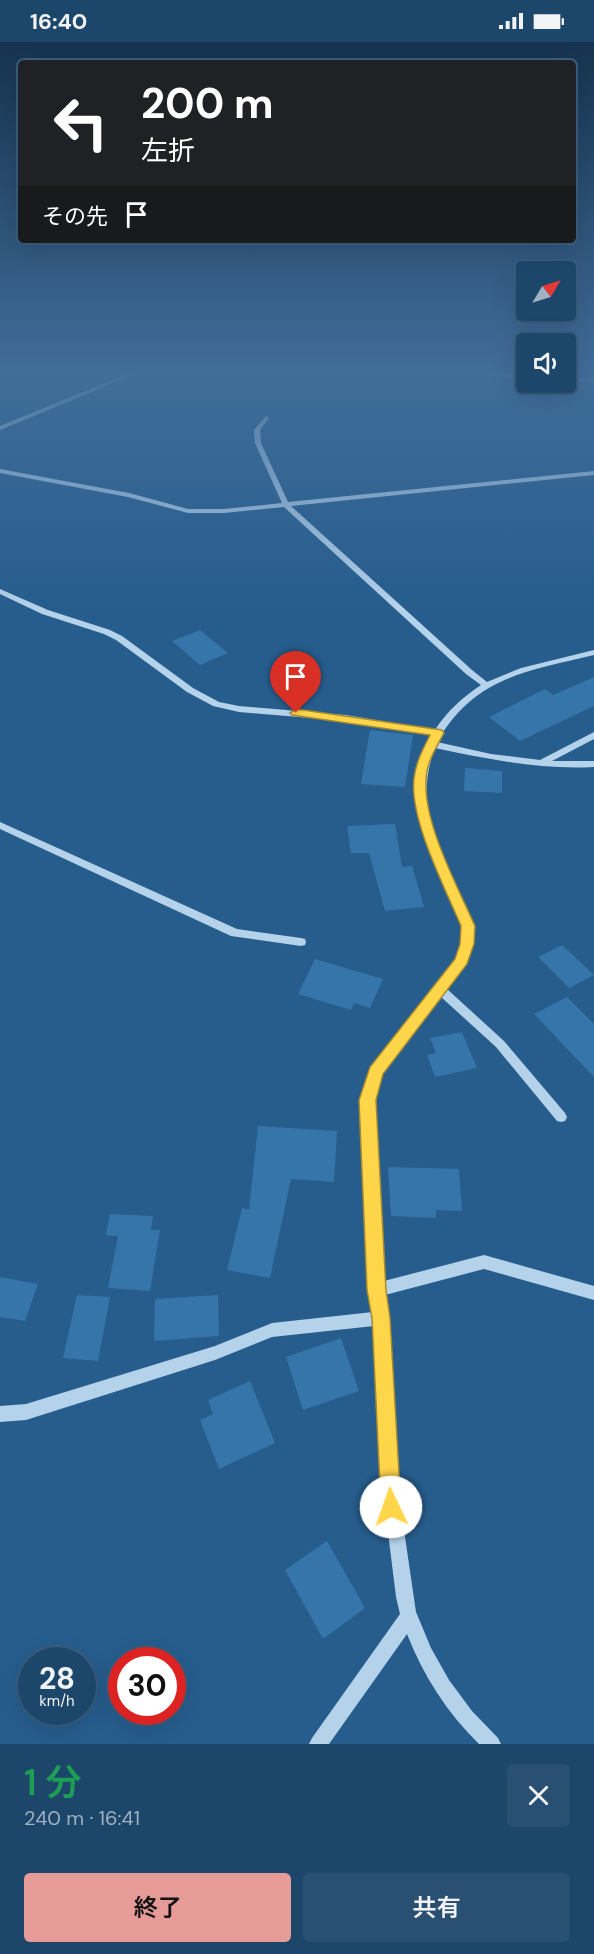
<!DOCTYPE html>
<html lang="ja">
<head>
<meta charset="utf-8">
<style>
	:root { --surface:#1c466a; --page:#295072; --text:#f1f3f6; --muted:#a0b1c1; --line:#3a5e7e; --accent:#e69b98 }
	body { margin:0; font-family:"DM Sans","Noto Sans JP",sans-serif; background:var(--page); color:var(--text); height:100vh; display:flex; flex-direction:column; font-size:22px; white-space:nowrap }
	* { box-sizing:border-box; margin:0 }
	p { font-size:20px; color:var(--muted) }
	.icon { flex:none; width:33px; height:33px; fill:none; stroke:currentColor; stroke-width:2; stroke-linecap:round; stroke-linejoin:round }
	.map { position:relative; height:1702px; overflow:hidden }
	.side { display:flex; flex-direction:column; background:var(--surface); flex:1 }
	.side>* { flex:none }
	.guide { position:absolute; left:18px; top:18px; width:558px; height:183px; border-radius:6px; box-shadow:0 6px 24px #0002,0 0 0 2px var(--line); background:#202124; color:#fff; overflow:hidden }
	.needle { width:39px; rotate:52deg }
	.controls { position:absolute; left:516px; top:219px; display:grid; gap:12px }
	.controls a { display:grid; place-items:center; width:60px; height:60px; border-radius:6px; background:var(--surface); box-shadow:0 6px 24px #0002,0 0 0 2px var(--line); font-size:30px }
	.speed { position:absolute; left:18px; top:1605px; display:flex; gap:12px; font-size:30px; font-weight:700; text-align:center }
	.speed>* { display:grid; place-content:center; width:78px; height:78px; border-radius:50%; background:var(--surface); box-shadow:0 6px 24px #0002,0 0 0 2px var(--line); line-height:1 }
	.speed small { font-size:15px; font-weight:400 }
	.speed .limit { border:9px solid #d22; background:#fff; color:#111 }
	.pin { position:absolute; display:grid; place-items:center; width:51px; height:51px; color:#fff; margin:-62px -26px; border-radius:50% 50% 50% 0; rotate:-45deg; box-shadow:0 0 6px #0007 }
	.pin .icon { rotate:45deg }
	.me { position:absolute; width:66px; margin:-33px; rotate:357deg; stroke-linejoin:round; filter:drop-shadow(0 0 4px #0008) }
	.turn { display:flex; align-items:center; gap:21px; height:126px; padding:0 24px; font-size:27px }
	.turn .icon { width:78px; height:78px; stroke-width:2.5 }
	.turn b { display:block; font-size:42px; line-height:51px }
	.then { display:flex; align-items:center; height:57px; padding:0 24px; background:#0003; gap:12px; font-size:22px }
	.round { display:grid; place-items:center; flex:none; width:63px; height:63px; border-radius:6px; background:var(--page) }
	.summary { display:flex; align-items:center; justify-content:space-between; height:102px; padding:0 24px }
	h1 { font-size:36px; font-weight:600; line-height:45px; color:#1e9e55 }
	.cta { display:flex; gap:12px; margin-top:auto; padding:12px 24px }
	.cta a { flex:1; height:69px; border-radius:6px; background:var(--accent); color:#111; font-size:24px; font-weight:600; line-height:69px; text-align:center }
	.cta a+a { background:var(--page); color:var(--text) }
	.status { display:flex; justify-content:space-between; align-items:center; height:42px; padding:0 30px; background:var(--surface); direction:ltr }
	.status svg { height:16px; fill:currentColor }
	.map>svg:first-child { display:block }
	.building { fill:#3675a9 }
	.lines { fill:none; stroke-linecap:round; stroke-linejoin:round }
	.minor { fill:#b5d2eb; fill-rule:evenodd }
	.route { fill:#ffd54a; stroke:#a68a30; stroke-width:1.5 }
</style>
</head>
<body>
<div class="status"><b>16:40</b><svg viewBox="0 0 49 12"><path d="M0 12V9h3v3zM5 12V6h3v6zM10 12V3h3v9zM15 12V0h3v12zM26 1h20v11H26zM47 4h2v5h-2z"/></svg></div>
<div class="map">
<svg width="594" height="1702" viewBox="0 0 594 1702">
	<rect width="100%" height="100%" fill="#265d8d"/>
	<path class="building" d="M 200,588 L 228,611 L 200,623 L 172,599 Z
		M 594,635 L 594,664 L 520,699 L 489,675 L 545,647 L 553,653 Z
		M 370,688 L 413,693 L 405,745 L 361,742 Z
		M 465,726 L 502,729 L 502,751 L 464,749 Z
		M 395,782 L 402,825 L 412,824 L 424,865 L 385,869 L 369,811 L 351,811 L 347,784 Z
		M 562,903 L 594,933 L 569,946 L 538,915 Z
		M 315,917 L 383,937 L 370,966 L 354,961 L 351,968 L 298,952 Z
		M 567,955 L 594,982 L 594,1035 L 534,972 Z
		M 462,990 L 477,1026 L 435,1035 L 427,1013 L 436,1011 L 430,996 Z
		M 258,1084 L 337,1089 L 334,1140 L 291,1137 L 270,1236 L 227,1228 L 242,1166 L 249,1168 Z
		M 388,1125 L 459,1127 L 462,1169 L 436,1168 L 436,1176 L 391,1174 Z
		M 110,1172 L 153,1174 L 151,1188 L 160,1188 L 150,1249 L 108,1246 L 118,1194 L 106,1193 Z
		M 0,1235 L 38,1242 L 25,1279 L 0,1275 Z
		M 77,1253 L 110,1255 L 98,1319 L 63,1316 Z
		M 218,1253 L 219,1294 L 154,1299 L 155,1257 Z
		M 341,1296 L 359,1349 L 303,1368 L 286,1315 Z
		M 250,1339 L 275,1401 L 219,1427 L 200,1378 L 213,1372 L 208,1358 Z
		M 327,1499 L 365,1566 L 323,1597 L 285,1528 Z"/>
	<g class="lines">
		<path class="minor" d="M 136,328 L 145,328 L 0,388 L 0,384 Z
			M 452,328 L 475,328 L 526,334 L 526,338 Z
			M 566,335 L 594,336 L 594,340 L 566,339 Z
			M 266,374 L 269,376 L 260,388 L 261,401 L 288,460 L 594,429 L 594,433 L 291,464 L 472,628 L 487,640 L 521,626 L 594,608 L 594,613 C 527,629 474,635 437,700 L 491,712 L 540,718 L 594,690 L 594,697 L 552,719 L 594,719 L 594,725 C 540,728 488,717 435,706 C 415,759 434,798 457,847 C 462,858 472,872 473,885 C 477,910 461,928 447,947 L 504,999 L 565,1071 L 567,1075 L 565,1079 L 561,1080 L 557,1079 L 496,1005 L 441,955 L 382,1032 L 374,1058 L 384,1239 L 484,1213 L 594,1244 L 594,1258 L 484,1227 L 385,1253 L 388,1276 L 397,1428 L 404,1488 L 416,1570 L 431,1606 L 449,1638 L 472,1669 L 498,1696 L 501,1702 L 479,1702 C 447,1671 423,1633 407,1592 L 329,1702 L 309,1702 L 312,1696 L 400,1572 L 396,1555 L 384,1458 L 374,1284 L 272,1295 L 215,1318 L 26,1378 L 0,1380 L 0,1364 L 26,1362 L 215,1304 L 272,1281 L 373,1270 L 370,1248 L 362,1058 L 372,1026 L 457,918 C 460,907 463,897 463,886 C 461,873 452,858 447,847 C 422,794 401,748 432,693 L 346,679 L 239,670 L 213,664 L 187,650 L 116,598 L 104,592 L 42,572 L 0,552 L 0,547 L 48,568 L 110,588 L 122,594 L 193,646 L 219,660 L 239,664 L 346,673 L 435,688 C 447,669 463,655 481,643 L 466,632 L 284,465 L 224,471 L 188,471 L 128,455 L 0,431 L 0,427 L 129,451 L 188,467 L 224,467 L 282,461 L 255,401 L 254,388 Z
			M 0,780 L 237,887 L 301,896 L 305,897 L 306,900 L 305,903 L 301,904 L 231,894 L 0,787 Z"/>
	</g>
	<linearGradient id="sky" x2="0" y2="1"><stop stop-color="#15334e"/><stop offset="0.58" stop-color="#416d9a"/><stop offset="1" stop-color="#416d9a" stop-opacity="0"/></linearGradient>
	<rect width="594" height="567" fill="url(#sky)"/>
	<path class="route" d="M 296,667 L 442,688 L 444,691 C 436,706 426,721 426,739 C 424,783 457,843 475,884 L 474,902 L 467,922 L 383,1032 L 376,1058 L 386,1248 L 390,1276 L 401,1465 L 398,1472 L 391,1475 L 384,1472 L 381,1465 L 372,1276 L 367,1248 L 359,1058 L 370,1025 L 455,917 L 460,902 L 461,884 C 445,846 409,777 414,736 C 416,720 423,707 430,693 L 292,673 L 290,671 Z"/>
</svg>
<div class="controls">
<a><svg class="needle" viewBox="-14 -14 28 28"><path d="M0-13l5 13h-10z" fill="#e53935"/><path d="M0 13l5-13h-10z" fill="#a0b1c1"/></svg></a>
<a><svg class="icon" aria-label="sound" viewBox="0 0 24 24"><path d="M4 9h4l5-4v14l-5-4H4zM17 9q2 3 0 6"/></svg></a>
</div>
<div class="speed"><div>28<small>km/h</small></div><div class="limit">30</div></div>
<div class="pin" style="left:296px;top:671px;background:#d93025"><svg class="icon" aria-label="arrive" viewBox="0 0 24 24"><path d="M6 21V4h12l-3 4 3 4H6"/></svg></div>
<svg class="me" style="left:391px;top:1465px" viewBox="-20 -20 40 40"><circle r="19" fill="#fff"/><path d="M0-13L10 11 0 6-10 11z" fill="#ffd54a"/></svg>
<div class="guide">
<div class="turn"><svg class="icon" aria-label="left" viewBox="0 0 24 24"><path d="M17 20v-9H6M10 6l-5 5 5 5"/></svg><div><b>200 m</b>左折</div></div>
<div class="then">その先<svg class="icon" aria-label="arrive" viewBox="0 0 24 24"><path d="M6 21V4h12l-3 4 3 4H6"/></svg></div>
</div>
</div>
<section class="side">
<div class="summary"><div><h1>1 分</h1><p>240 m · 16:41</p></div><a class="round"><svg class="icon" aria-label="close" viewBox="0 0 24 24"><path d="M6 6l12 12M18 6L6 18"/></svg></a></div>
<div class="cta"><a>終了</a><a>共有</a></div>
</section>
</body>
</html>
